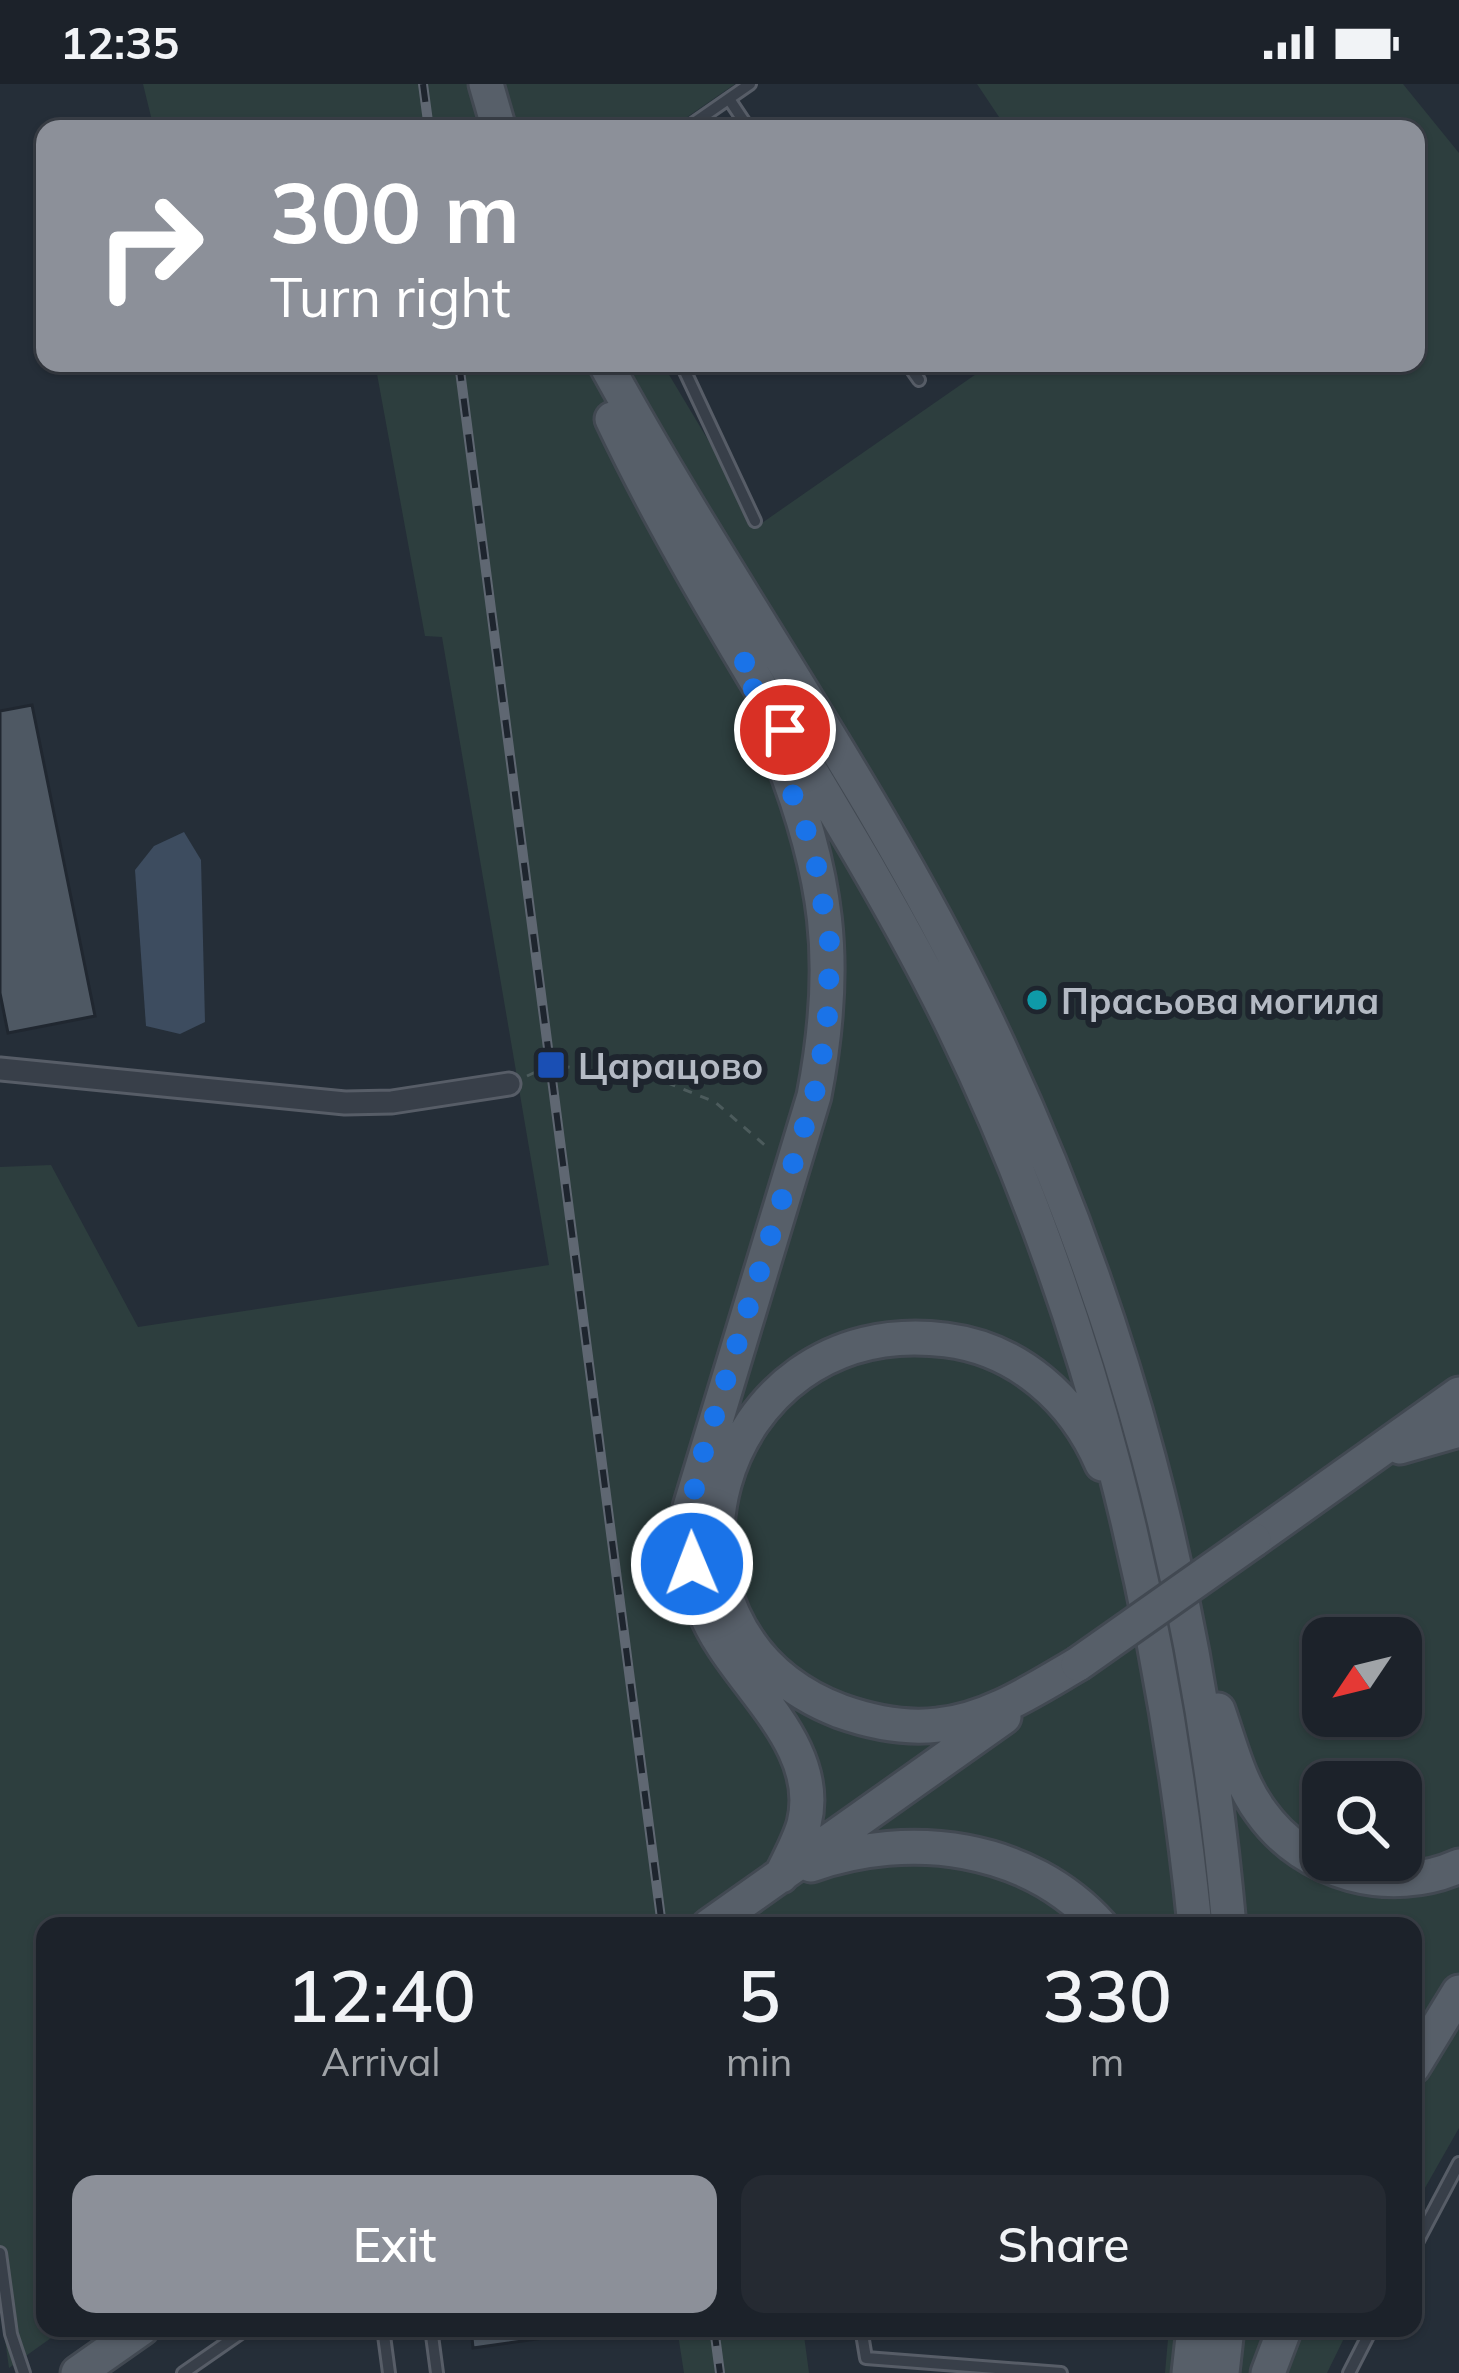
<!DOCTYPE html>
<html lang="en">
<head>
<meta charset="utf-8">
<style>
	:root { --surface:#1c222a; --page:#252a32; --text:#f1f3f6; --muted:#a0a4a8; --line:#3a3f47; --accent:#8c9099 }
	body { margin:0; font-family:Mulish,sans-serif; background:var(--page); color:var(--text); height:100vh; display:flex; flex-direction:column; font-size:45px; white-space:nowrap }
	* { box-sizing:border-box; margin:0 }
	p { font-size:39px; color:var(--muted) }
	.icon { flex:none; width:66px; height:66px; fill:none; stroke:currentColor; stroke-width:2; stroke-linecap:round; stroke-linejoin:round }
	.map { position:relative; flex:1; overflow:hidden }
	.details { position:absolute; left:36px; top:1833px; width:1386px; height:420px; display:flex; flex-direction:column; background:var(--surface); border-radius:24px; box-shadow:0 3px 9px #0004,0 0 0 3px var(--line) }
	.details>* { flex:none }
	.hud { position:absolute; left:36px; top:36px; width:1389px; height:252px; border-radius:24px; box-shadow:0 3px 9px #0004,0 0 0 3px var(--line); background:#8c9099; color:#fff; overflow:hidden }
	.needle { width:78px; rotate:235deg }
	.controls { position:absolute; left:1302px; top:1533px; display:grid; gap:24px }
	.controls a { display:grid; place-items:center; width:120px; height:120px; border-radius:24px; background:var(--surface); box-shadow:0 3px 9px #0004,0 0 0 3px var(--line); font-size:60px }
	.pin { position:absolute; display:grid; place-items:center; width:102px; height:102px; color:#fff; margin:-51px; border:6px solid #fff; border-radius:50%; box-shadow:0 3px 12px #0007 }
	.me { position:absolute; width:132px; margin:-66px; rotate:359deg; stroke-linejoin:round; filter:drop-shadow(0 0 9px #0008) }
	.turn { display:flex; align-items:center; gap:42px; height:252px; padding:0 36px; font-size:54px }
	.turn .icon { width:156px; height:156px; stroke-width:2.5 }
	.turn b { display:block; font-size:84px; line-height:102px }
	.eta { display:flex; justify-content:space-evenly; align-items:center; height:204px; text-align:center }
	.eta b { font-size:72px; font-weight:600; line-height:84px }
	.action { display:flex; gap:24px; margin-top:auto; padding:24px 36px }
	.action a { flex:1; height:138px; border-radius:24px; background:var(--accent); color:#fff; font-size:48px; font-weight:600; line-height:138px; text-align:center }
	.action a+a { background:var(--page); color:var(--text) }
	.status { display:flex; justify-content:space-between; align-items:center; height:84px; padding:0 60px; background:var(--surface); direction:ltr }
	.status svg { height:33px; fill:currentColor }
	.map>svg:first-child { display:block }
	.green { fill:#2d3e3e; fill-rule:evenodd }
	.water { fill:#3d4c5f }
	.building { fill:#4e5863; stroke:#202730; stroke-width:3 }
	.lines { fill:none; stroke-linecap:round; stroke-linejoin:round }
	.lane-casing { stroke:#575d67; stroke-width:16 }
	.street-casing { stroke:#575d67; stroke-width:27 }
	.primary-casing { stroke:#424952; stroke-width:39 }
	.path { stroke:#4c5b5c; stroke-width:3; stroke-dasharray:9 9; stroke-linecap:butt }
	.lane { stroke:#383f49; stroke-width:10 }
	.street { stroke:#383f49; stroke-width:21 }
	.primary { stroke:#575f69; stroke-width:33 }
	.rail-casing { stroke:#5f6772; stroke-width:10 }
	.rail { stroke:#1e252e; stroke-width:6; stroke-dasharray:18; stroke-linecap:butt }
	.primary-bridge-casing { stroke:#424952; stroke-width:39; stroke-linecap:butt }
	.primary-bridge { stroke:#575f69; stroke-width:33 }
	.route { stroke:#1a73e8; stroke-width:21; stroke-dasharray:0 37.8 }
	.culture-dot { fill:#0f9aa8; stroke:#1e252e; stroke-width:4.5 }
	.transit-dot { fill:#1a4fb4; stroke:#1e252e; stroke-width:4.5 }
	.labels { text-anchor:middle; dominant-baseline:central; stroke-width:12; stroke-linejoin:round; paint-order:stroke }
	.poi-label { font-size:36px; font-weight:bold; fill:#b4bac4; stroke:#1e252e; text-anchor:start }
</style>
</head>
<body>
<div class="status"><b>12:35</b><svg viewBox="0 0 49 12"><path d="M0 12V9h3v3zM5 12V6h3v6zM10 12V3h3v9zM15 12V0h3v12zM26 1h20v11H26zM47 4h2v5h-2z"/></svg></div>
<div class="map">
<svg width="1459" height="2289" viewBox="0 0 1459 2289">
	<rect width="100%" height="100%" fill="#252e38"/>
	<path class="green" d="M 143,0 L 735,0 L 670,45 L 154,45 Z
		M 977,0 L 1403,0 L 1459,69 L 1459,2044 L 1413,2125 L 1413,1842 L 45,1842 L 45,2244 L 65,2244 L 9,2284 L 0,2220 L 0,1083 L 51,1081 L 138,1243 L 549,1181 L 442,553 L 425,552 L 375,279 L 662,279 L 759,441 L 992,279 L 1416,279 L 1416,45 L 1007,45 ZM 1323,1554 L 1401,1554 L 1401,1632 L 1323,1632 ZM 1323,1698 L 1401,1698 L 1401,1776 L 1323,1776 Z
		M 677,2244 L 803,2244 L 809,2289 L 684,2289 Z
		M 1169,2244 L 1349,2244 L 1327,2289 L 1165,2289 Z"/>
	<path class="water" d="M 184,748 L 201,776 L 205,938 L 180,950 L 146,942 L 135,786 L 154,762 Z"/>
	<path class="building" d="M 32,621 L 95,932 L 8,949 L 0,909 L 0,627 Z
		M 471,2244 L 543,2244 L 544,2254 L 473,2264 Z"/>
	<g class="lines">
		<g class="lane-casing">
			<path id="lane" d="M 729,15 L 749,45
				M 685,45 L 750,0
				M 681,279 L 755,437
				M 907,279 L 919,296
				M 1413,2166 L 1459,2079
				M 0,2169 L 11,2250 L 24,2289
				M 383,2244 L 389,2289
				M 431,2244 L 437,2289
				M 861,2244 L 866,2274 L 1061,2289
				M 183,2289 L 248,2244
				M 1349,2289 L 1372,2244"/>
		</g>
		<g class="street-casing">
			<path id="street" d="M 0,985 L 345,1019 L 392,1018 L 509,1000"/>
		</g>
		<g class="primary-casing">
			<path id="primary" d="M 486,0 L 499,45
				M 605,279 C 725,498 874,703 983,929 C 1125,1223 1200,1517 1229,1842
				M 612,335 C 712,545 852,735 954,944 C 1092,1229 1163,1528 1195,1842
				M 777,662 C 828,790 840,877 814,1012 L 690,1423 C 691,1458 692,1492 704,1525 C 730,1596 825,1656 804,1740 C 799,1758 789,1775 781,1792
				M 1400,1363 L 1459,1346
				M 1254,1456 L 1459,1310
				M 1078,1580 C 1035,1605 989,1636 938,1641 C 905,1645 871,1638 840,1627 C 626,1545 710,1226 946,1256 C 1018,1265 1074,1315 1102,1380
				M 1218,1626 C 1230,1660 1239,1699 1261,1728 C 1305,1790 1390,1813 1459,1782
				M 811,1781 C 910,1746 1028,1761 1101,1842
				M 709,1842 L 1004,1633
				M 1413,1983 L 1459,1908
				M 78,2289 L 142,2244
				M 1189,2289 L 1194,2244
				M 1222,2289 L 1227,2244
				M 1268,2289 L 1285,2244"/>
		</g>
		<path class="path" d="M 527,992 L 551,981 L 653,993 L 715,1018 L 768,1064"/>
		<use href="#lane" class="lane"/>
		<use href="#street" class="street"/>
		<use href="#primary" class="primary"/>
		<g class="rail-casing">
			<path id="rail" d="M 423,0 L 429,45
				M 459,279 L 662,1842
				M 714,2244 L 720,2289"/>
		</g>
		<use href="#rail" class="rail"/>
		<g class="primary-bridge-casing">
			<path id="primary-bridge" d="M 1078,1580 L 1254,1456"/>
		</g>
		<use href="#primary-bridge" class="primary-bridge"/>
	</g>
	<g class="lines">
		<path class="route" d="M 692,1480 L 690,1423 L 704,1366 L 814,1012 L 827,944 L 830,861 L 814,768 L 742,574 L 785,646"/>
	</g>
	<circle class="culture-dot" cx="1037" cy="916" r="12"/>
	<rect class="transit-dot" x="536" y="966" width="30" height="30" rx="6"/>
	<g class="labels">
		<g class="poi-label">
			<text x="1061" y="916">Прасьова могила</text>
			<text x="578" y="981">Царацово</text>
		</g>
	</g>
</svg>
<div class="controls">
<a><svg class="needle" viewBox="-14 -14 28 28"><path d="M0-13l5 13h-10z" fill="#e53935"/><path d="M0 13l5-13h-10z" fill="#a0a4a8"/></svg></a>
<a><svg class="icon" aria-label="search" viewBox="0 0 24 24"><circle cx="10" cy="10" r="6"/><path d="M15 15l6 6"/></svg></a>
</div>
<div class="pin" style="left:785px;top:646px;background:#d93025"><svg class="icon" aria-label="arrive" viewBox="0 0 24 24"><path d="M6 21V4h12l-3 4 3 4H6"/></svg></div>
<svg class="me" style="left:692px;top:1480px" viewBox="-20 -20 40 40"><circle r="17" fill="#1a73e8" stroke="#fff" stroke-width="3"/><path d="M0-11L8 9 0 5-8 9z" fill="#fff"/></svg>
<div class="hud">
<div class="turn"><svg class="icon" aria-label="right" viewBox="0 0 24 24"><path d="M7 20v-9h11M14 6l5 5-5 5"/></svg><div><b>300 m</b>Turn right</div></div>
</div>
<section class="details">
<div class="eta">
<div><b>12:40</b><p>Arrival</p></div>
<div><b>5</b><p>min</p></div>
<div><b>330</b><p>m</p></div>
</div>
<div class="action"><a>Exit</a><a>Share</a></div>
</section>
</div>
</body>
</html>
